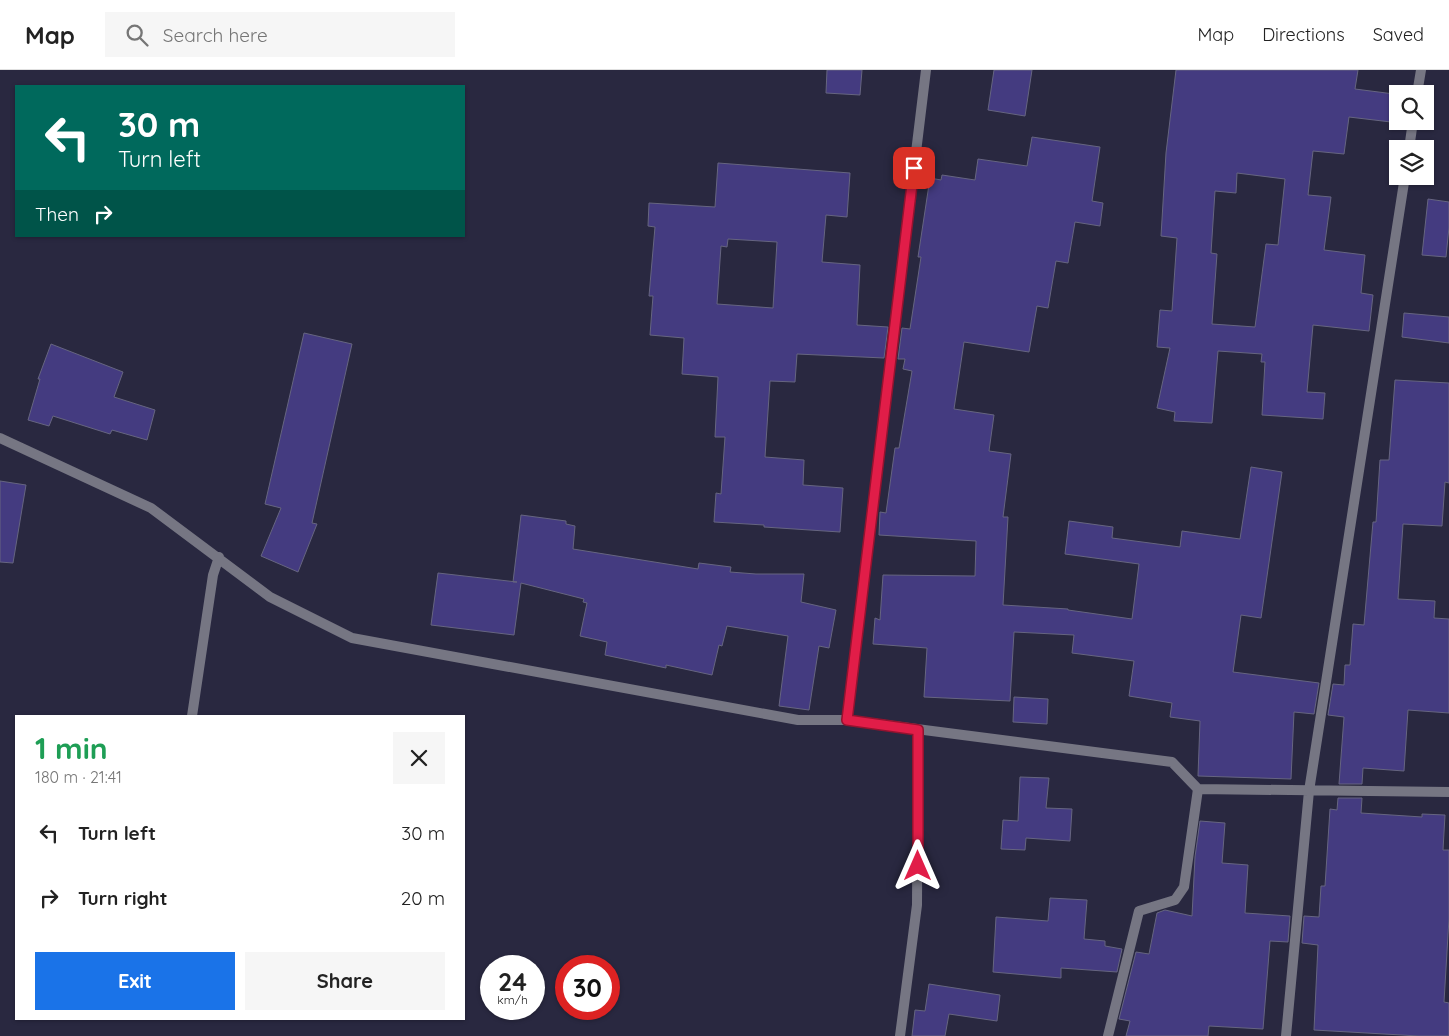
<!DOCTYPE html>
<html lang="en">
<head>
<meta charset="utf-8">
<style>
	:root { --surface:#fff; --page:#f6f6f6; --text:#222; --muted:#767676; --line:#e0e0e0; --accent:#1a73e8 }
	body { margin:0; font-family:Quicksand,sans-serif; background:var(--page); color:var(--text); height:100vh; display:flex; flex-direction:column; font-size:19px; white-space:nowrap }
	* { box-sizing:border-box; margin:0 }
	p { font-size:16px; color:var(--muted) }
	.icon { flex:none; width:28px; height:28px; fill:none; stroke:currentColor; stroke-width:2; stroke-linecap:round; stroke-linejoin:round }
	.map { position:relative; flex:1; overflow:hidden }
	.sheet { position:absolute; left:15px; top:645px; width:450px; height:305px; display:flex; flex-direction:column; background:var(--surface); border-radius:0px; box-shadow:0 1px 4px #0004 }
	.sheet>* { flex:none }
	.hud { position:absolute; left:15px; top:15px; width:450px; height:152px; border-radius:0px; box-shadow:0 1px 4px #0004; background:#00695c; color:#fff; overflow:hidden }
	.fabs { position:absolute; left:1389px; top:15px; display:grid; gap:10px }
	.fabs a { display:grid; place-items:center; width:45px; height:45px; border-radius:0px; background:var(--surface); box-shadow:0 1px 4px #0004; font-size:25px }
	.speed { position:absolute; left:480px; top:885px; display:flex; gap:10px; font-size:25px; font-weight:700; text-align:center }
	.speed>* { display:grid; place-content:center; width:65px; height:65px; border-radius:50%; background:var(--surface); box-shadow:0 1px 4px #0004; line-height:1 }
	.speed small { font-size:12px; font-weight:400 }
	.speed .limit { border:8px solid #d22; background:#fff; color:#111 }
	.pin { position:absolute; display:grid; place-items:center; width:42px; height:42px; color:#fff; margin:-21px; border-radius:10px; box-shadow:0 2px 8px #0006 }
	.me { position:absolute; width:55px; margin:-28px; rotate:0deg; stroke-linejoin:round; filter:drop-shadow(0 0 4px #0008) }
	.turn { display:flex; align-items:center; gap:18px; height:105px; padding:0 20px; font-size:22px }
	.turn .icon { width:65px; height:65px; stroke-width:2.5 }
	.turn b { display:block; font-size:35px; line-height:42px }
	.then { display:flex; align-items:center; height:48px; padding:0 20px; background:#0003; gap:10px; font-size:19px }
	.round { display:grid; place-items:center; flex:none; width:52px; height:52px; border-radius:0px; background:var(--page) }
	.headline { display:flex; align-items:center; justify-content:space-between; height:85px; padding:0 20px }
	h1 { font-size:30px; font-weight:700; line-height:38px; color:#1e9e55 }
	.cta { display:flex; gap:10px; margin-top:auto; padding:10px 20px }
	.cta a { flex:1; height:58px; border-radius:0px; background:var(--accent); color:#fff; font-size:20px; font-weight:700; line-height:58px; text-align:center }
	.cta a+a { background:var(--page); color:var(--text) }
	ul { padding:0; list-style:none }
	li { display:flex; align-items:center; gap:15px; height:65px; padding:0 20px }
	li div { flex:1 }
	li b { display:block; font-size:19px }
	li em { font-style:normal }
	header { display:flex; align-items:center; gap:30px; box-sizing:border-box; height:70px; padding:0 25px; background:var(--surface); border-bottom:1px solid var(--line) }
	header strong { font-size:24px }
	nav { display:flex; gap:28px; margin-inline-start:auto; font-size:18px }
	.search { width:350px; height:45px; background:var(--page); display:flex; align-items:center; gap:12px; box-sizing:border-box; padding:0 18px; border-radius:0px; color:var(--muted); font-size:19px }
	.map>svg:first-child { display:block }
	.building { fill:#443b80; stroke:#666580; fill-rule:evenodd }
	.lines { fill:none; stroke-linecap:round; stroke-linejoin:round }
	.minor { stroke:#767683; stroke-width:10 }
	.route-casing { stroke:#92132f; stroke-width:12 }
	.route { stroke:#e11d48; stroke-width:9 }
</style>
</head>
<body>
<header>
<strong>Map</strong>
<div class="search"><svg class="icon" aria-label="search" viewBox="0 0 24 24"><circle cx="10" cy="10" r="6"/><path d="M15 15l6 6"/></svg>Search here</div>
<nav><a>Map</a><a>Directions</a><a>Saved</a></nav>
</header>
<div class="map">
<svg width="1449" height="966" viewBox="0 0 1449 966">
	<rect width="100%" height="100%" fill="#292840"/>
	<path class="building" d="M 827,0 L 862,0 L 860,25 L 826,23 Z
		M 994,0 L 1032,0 L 1025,46 L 988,40 Z
		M 1176,0 L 1358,0 L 1355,19 L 1394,24 L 1391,52 L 1349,47 L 1344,84 L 1313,81 L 1308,125 L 1331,127 L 1324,180 L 1365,185 L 1361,223 L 1373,225 L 1369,261 L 1313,255 L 1307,322 L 1325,323 L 1323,349 L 1262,345 L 1265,292 L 1261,292 L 1262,284 L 1218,281 L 1212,353 L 1174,351 L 1175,342 L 1157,338 L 1170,278 L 1157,277 L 1160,240 L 1172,241 L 1177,168 L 1161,166 L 1166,83 ZM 1237,103 L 1285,109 L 1278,175 L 1266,174 L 1255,257 L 1212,254 L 1217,184 L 1211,183 L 1215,121 L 1236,123 Z
		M 1032,67 L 1100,77 L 1092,131 L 1103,133 L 1100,156 L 1075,152 L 1068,193 L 1056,191 L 1048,238 L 1037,236 L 1029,282 L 964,272 L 954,339 L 994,345 L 989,381 L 1011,384 L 1003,447 L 1008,447 L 1003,535 L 1068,539 L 1068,540 L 1132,549 L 1139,494 L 1065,484 L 1069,451 L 1113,457 L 1112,468 L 1180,477 L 1182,461 L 1240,469 L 1251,397 L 1282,402 L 1261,548 L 1241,545 L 1233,602 L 1319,613 L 1314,644 L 1294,642 L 1291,709 L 1198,706 L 1200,651 L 1170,647 L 1172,633 L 1129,626 L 1134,591 L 1072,583 L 1074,565 L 1014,562 L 1010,631 L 924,627 L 927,578 L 873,574 L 875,548 L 880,550 L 883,505 L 975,506 L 976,471 L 879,465 L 880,442 L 886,443 L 895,378 L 899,378 L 912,301 L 903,299 L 905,289 L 898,289 L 902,258 L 910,259 L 921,187 L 918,187 L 930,108 L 941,110 L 942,105 L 975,110 L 978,89 L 1027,96 Z
		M 718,93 L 850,103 L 847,147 L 826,145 L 822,192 L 860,195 L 857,255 L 888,257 L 884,288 L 797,284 L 795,312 L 770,311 L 765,387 L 804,390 L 803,415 L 843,418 L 840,462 L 764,457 L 764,455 L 714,452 L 716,423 L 721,424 L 725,367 L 715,367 L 718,307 L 682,304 L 684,268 L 650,265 L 653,226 L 649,226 L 655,157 L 648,156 L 649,133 L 715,137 ZM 728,169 L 777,172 L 773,238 L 717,234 L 721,176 L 727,177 Z
		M 1428,129 L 1449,132 L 1449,157 L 1446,187 L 1422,185 Z
		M 1404,243 L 1449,247 L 1449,273 L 1402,267 Z
		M 304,263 L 352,274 L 312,453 L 317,454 L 298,502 L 261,486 L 281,438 L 265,434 Z
		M 51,274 L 123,302 L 114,327 L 155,340 L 147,370 L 112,360 L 110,364 L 53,346 L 49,356 L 28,350 L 40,309 L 38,309 Z
		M 1395,310 L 1449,313 L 1449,413 L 1445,412 L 1442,456 L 1403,454 L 1398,529 L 1435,531 L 1434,548 L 1449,549 L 1449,643 L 1408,640 L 1404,701 L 1363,698 L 1362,714 L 1339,714 L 1344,647 L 1328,645 L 1333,614 L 1344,615 L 1345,595 L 1350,595 L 1353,554 L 1364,555 L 1373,452 L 1376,452 L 1380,390 L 1389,390 Z
		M 0,411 L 26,415 L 13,493 L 0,492 Z
		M 521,445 L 566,451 L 566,454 L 575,456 L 573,479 L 698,499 L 699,493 L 731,497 L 730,502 L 756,504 L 804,504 L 801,532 L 836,540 L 829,578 L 819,576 L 809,640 L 779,636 L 788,566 L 727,556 L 722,576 L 719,575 L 712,605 L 666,595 L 666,598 L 605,585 L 607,572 L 580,566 L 587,533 L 583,532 L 584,529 L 521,513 L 514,565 L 431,555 L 438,503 L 517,512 L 513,512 Z
		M 1014,627 L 1048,629 L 1047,654 L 1013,652 Z
		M 1020,707 L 1049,708 L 1046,738 L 1072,739 L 1070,771 L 1026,768 L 1025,780 L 1001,779 L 1003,750 L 1018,751 Z
		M 1338,728 L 1362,728 L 1361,743 L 1422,747 L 1422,744 L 1445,745 L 1443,780 L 1449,780 L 1449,848 L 1444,932 L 1449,933 L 1449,966 L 1419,966 L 1314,960 L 1318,875 L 1302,873 L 1304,846 L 1319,847 L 1321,816 L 1325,816 L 1330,739 L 1337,740 Z
		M 1200,751 L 1225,753 L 1222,793 L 1248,795 L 1245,843 L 1290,846 L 1288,872 L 1270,871 L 1263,959 L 1209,956 L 1208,966 L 1126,966 L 1130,951 L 1119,949 L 1136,882 L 1149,884 L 1157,843 L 1165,840 L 1192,846 L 1195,787 Z
		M 1050,828 L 1087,830 L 1084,869 L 1105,871 L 1105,876 L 1122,879 L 1117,902 L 1061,898 L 1061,908 L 993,902 L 996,847 L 1048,851 Z
		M 929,914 L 1000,925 L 997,951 L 949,944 L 945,966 L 912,966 L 915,940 L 925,941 Z"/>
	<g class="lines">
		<path class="minor" d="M 1417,24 L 1421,0
			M 1409,79 L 1413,51
			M 0,368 L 151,438 L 270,527 L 352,568 L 798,650 L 847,650 L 1172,692 L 1198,719 L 1449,722
			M 192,646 L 213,505 L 219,487
			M 847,650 L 926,0
			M 900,966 L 917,835 L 918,660
			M 1108,966 L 1139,841 L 1175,830 L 1184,817 L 1198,719
			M 1286,966 L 1309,721 L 1405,106"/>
	</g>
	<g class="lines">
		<g class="route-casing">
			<path id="route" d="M 914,98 L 847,650 L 918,660 L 918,796"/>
		</g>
		<use href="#route" class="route"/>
	</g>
</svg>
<div class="fabs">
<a><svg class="icon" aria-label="search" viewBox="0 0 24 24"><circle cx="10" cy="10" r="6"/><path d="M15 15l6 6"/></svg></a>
<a><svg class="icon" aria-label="layers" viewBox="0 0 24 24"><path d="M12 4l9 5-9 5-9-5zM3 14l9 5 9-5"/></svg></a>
</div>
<div class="speed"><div>24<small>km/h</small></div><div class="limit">30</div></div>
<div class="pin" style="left:914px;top:98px;background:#d93025"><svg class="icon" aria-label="arrive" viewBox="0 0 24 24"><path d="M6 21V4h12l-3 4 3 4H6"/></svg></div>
<svg class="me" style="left:918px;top:796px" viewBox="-20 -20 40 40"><path d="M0-17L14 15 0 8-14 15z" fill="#e11d48" stroke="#fff" stroke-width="4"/></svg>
<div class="hud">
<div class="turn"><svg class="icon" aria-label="left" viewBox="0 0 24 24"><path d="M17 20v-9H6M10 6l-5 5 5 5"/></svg><div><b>30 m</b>Turn left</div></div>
<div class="then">Then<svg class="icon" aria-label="right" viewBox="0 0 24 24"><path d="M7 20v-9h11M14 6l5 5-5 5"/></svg></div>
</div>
<section class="sheet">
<div class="headline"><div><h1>1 min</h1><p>180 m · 21:41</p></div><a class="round"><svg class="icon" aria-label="close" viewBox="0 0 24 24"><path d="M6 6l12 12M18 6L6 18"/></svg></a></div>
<ul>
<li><svg class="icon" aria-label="left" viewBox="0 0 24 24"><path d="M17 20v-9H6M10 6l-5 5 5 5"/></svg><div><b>Turn left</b></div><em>30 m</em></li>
<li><svg class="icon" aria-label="right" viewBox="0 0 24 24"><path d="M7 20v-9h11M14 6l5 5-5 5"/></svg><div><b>Turn right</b></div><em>20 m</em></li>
</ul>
<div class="cta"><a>Exit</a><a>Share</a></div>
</section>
</div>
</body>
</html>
